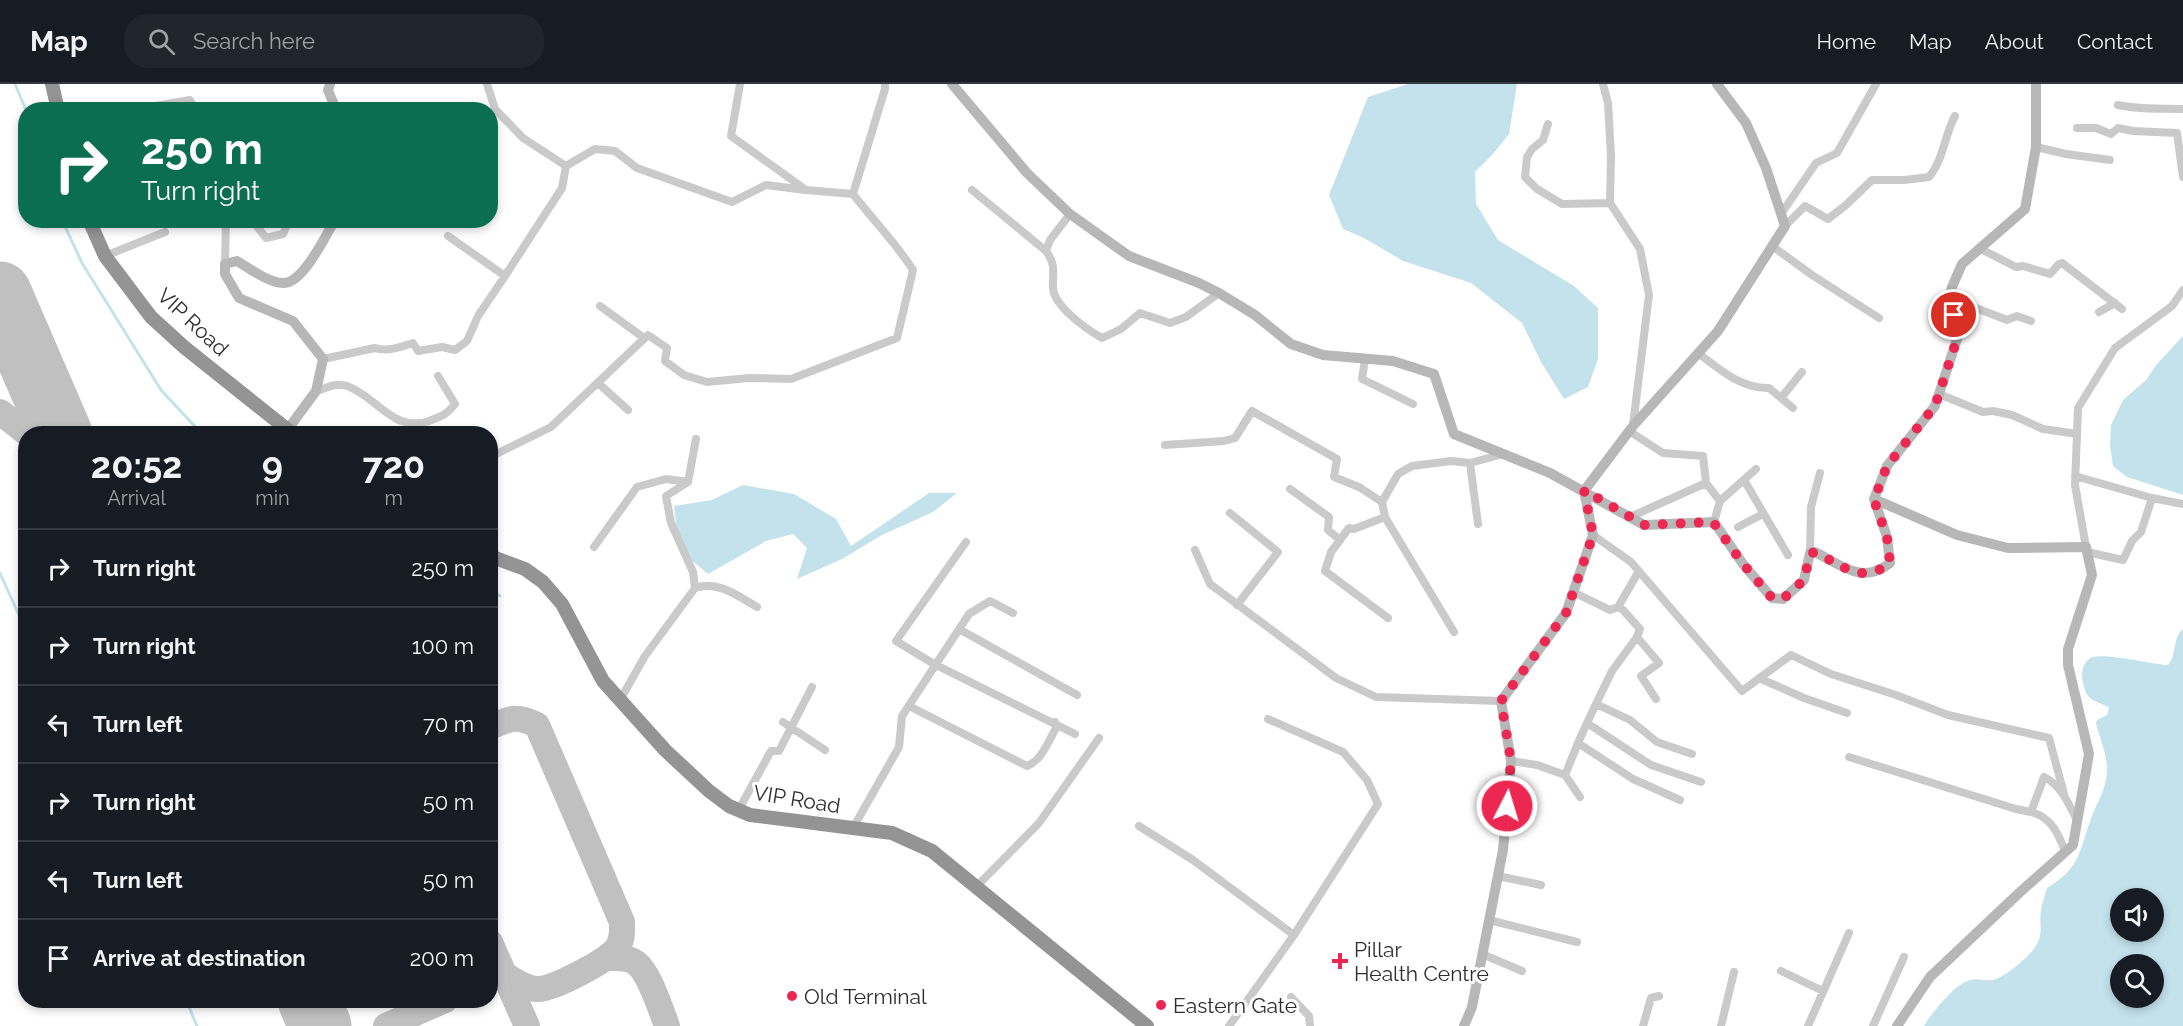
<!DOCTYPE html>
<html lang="en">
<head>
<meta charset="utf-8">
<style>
	:root { --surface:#171b24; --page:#20242c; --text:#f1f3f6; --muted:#9ea1a6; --line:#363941 }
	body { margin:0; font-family:Raleway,sans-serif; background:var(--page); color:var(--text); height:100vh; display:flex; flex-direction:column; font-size:22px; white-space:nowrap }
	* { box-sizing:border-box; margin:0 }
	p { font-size:20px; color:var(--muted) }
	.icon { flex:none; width:33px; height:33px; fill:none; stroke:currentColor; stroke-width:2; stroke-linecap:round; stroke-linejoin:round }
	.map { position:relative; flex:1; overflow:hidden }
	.details { position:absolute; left:18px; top:342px; width:480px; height:582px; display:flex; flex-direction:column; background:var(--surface); border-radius:24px; box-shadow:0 3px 9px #0003 }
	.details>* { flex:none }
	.guide { position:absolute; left:18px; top:18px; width:480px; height:126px; border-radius:24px; box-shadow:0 3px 9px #0003; background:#0b6e4f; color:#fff; overflow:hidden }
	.fabs { position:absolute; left:2110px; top:804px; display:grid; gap:12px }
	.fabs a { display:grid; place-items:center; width:54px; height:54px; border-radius:50%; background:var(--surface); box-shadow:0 3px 9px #0003; font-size:30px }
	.pin { position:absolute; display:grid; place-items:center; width:51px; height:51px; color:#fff; margin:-26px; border:3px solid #fff; border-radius:50%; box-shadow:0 2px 6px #0007 }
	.me { position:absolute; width:66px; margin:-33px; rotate:5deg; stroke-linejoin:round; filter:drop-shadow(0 0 4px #0008) }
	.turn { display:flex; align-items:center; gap:21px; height:126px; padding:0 24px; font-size:27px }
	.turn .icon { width:78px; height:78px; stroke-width:2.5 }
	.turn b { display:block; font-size:42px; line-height:51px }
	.eta { display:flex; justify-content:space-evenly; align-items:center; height:102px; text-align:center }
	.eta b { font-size:36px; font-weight:700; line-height:42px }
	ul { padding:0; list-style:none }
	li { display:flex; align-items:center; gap:18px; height:78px; padding:0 24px; border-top:2px solid var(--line) }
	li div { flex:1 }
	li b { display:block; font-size:22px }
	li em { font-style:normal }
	header { display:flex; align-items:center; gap:36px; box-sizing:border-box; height:84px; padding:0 30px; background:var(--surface); border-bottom:2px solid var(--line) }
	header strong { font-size:28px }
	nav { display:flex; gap:33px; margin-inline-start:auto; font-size:21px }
	.search { width:420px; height:54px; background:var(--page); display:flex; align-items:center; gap:15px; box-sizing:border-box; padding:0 21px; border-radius:24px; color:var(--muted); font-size:22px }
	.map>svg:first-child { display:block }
	.water { fill:#c4e2ec; fill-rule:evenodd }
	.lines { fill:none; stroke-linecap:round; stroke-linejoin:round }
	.stream { stroke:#c4e2ec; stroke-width:3 }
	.taxiway { stroke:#c0c0c0; stroke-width:26 }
	.runway { stroke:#c0c0c0; stroke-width:63 }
	.street { stroke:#cacaca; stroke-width:8 }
	.secondary { stroke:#b7b7b7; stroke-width:10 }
	.highway { stroke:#949494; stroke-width:14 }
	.route { stroke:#eb2752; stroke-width:10; stroke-dasharray:0 18 }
	.poi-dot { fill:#eb2752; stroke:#fff; stroke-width:2 }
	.labels { text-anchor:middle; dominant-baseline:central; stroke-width:6; stroke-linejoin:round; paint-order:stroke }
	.street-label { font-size:21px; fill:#2d2d2d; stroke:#fff }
	.poi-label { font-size:21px; fill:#2d2d2d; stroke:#fff; text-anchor:start }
</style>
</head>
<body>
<header>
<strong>Map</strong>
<div class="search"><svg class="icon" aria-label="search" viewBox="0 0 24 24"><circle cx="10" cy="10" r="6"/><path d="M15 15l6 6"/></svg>Search here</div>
<nav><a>Home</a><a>Map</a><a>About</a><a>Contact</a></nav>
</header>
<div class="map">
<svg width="2183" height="942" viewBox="0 0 2183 942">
	<rect width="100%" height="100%" fill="#fff"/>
	<path class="water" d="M 1408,0 L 1517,0 L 1509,50 L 1493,70 L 1475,88 L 1476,120 L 1498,156 L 1574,202 L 1598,224 L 1598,275 L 1588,303 L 1564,315 L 1541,278 L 1522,239 L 1471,199 L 1403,177 L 1364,154 L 1343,145 L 1329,111 L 1368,13 Z
		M 2183,252 L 2183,411 L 2127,393 L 2113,382 L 2110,361 L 2111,341 L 2123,316 L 2146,296 L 2157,280 Z
		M 743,401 L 794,410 L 836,435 L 851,462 L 929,409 L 957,409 L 933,428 L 882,451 L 842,475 L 797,495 L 807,464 L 793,450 L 766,457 L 708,490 L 679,466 L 674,422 L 712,416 Z
		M 2183,545 L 2183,942 L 1924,942 C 1930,931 1953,903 1965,898 C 1975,893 1982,897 1992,896 C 2005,894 2033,870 2038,858 C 2043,847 2039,838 2041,826 C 2042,819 2045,811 2047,804 C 2082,783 2079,766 2092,732 C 2099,714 2107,704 2107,684 C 2107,670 2099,653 2096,639 L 2097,636 L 2107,631 L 2109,624 C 2103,619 2093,618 2089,613 C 2085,609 2082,597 2082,591 C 2082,583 2086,575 2093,573 C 2106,569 2152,580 2168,581 C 2177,571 2172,554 2183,545 ZM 2121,814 L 2154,814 L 2154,848 L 2121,848 ZM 2121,880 L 2154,880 L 2154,914 L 2121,914 Z"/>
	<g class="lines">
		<path class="stream" d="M 15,0 L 26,26
			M 62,136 L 82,179 L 161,306 L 202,350
			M 0,489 L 26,547
			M 490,508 L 500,512
			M 186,916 L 197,942"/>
		<path class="taxiway" d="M 0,328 L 28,350
			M 490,643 C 511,634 516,631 537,641 L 622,838 C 622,847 623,856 617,864 C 607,877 555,904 539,905 C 527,906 515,897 505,891
			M 490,858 L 527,942
			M 608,874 C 617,874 628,873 636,879 C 649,888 661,926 667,942
			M 318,937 L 324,942
			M 386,942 L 445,916"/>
		<path class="runway" d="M 0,209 L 61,350
			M 309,916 L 320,942"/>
		<path class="street" d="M 487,0 L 495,25 L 523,54 L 566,82 L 595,65 L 615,67 L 637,84 L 732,118 L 766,101 L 805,106
			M 1603,0 L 1608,19 L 1611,72 L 1610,119 L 1640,165 L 1649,211 L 1633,341
			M 2118,21 C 2140,26 2161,24 2183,25
			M 133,26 L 190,16 L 195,26
			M 1548,40 L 1543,56 L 1532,65 L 1527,73 L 1525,93 L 1537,105 L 1562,120 L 1610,119
			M 2077,44 L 2096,44 L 2111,50 L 2118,44 L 2133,47 L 2177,49 L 2183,93
			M 2036,63 L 2066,70 L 2110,76
			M 972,106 L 1046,167
			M 853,110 L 885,5 L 885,0
			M 1070,130 L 1050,156 L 1046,167 C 1057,183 1052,187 1053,204 C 1054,222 1086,245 1102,254 L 1121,245 L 1140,229 L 1170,239 L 1186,233 L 1219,209
			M 1781,130 L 1816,79 L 1837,69 L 1876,0
			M 252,136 L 266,154 L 283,150 L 289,136
			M 1785,142 L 1805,122 L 1828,135 L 1846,121 L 1872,96 L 1904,96 L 1929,93 C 1944,75 1944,52 1955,32
			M 448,152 L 505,192 L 562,104 L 566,82
			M 1772,162 L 1812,191 L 1879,234
			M 1979,164 L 2016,183 L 2023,182 L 2050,190 L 2059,180 L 2062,179 L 2122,225
			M 105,172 L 165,148
			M 225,180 L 226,136
			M 1950,214 L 2007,236 L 2017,232 L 2031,237
			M 600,222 L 644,254
			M 2099,228 L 2115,219
			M 1698,269 C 1719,285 1741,305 1769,304 L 1793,324
			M 323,275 L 375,264 C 388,268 400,263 413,259 L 418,267 L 442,263 L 455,266 L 467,257 L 478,232 L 505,192
			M 1365,275 L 1362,295 L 1413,320
			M 598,299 L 628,326
			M 316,307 C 328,304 335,298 347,302 C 378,313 392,349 429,337 C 442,332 446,331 455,320 L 438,292
			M 1939,310 L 1983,328 L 1993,327 L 2012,331 L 2043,345 L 2077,350
			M 1781,314 L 1802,288
			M 1629,347 L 1663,369 L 1703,372 L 1706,399
			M 1165,361 L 1224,357 L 1235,354 L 1252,327 L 1337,375 L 1334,393 L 1359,403 L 1382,418
			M 490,373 L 551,343 L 648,251 L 667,264 L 665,277 L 684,291 L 707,298 L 749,294 L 791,295 L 897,254 L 913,186 C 896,159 873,136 853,110 L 806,106 L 731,52 L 740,0
			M 1470,379 L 1478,440
			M 2075,392 L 2152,414 L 2141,448 L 2132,457 L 2123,476 L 2087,468
			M 1744,396 L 1788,471
			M 1290,405 L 1329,433 L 1328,446 L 1340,456
			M 2152,414 L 2183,420
			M 1720,417 L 1756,385
			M 1230,429 L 1278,468 L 1237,521
			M 1385,433 L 1454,548
			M 1630,433 L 1706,399 L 1720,417 L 1714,438
			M 1738,443 L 1763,430
			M 1593,451 L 1631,478 L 1742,607 L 1791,571 L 1831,590 L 1896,611 L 1948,631 L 2049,654 L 2064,710
			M 966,458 L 896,557 L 934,580 L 1075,650
			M 594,463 L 637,403 L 666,395 L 688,398
			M 2086,463 L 2075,401 L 2078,324 L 2115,264 L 2172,222 L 2183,206
			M 1195,466 L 1210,500 L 1336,594 L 1376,613 L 1501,617
			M 1810,469 L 1811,423 L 1820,389
			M 695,504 L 693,488 L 671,439 L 666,412 L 688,398 L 696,355
			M 1573,508 L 1610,526 L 1618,523 L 1623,526 L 1640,545 L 1637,553 L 1612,587 L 1596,620
			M 1618,523 L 1639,487
			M 1388,534 L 1325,487 L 1331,468 L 1349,444 L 1354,445 L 1385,433 L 1382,418 L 1398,390 L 1412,382 L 1451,377 L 1470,379 L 1503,370
			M 959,545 L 1077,611
			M 1637,553 L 1659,579 L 1641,592 L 1656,615
			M 1759,594 L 1804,614 L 1847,629
			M 620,616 L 645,572 L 695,504 C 718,496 738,512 757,523
			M 909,622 L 1027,682 C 1042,676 1048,658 1056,644 L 1055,638
			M 783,638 L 825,666
			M 1587,639 L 1596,620 L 1630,636 L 1657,658 L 1692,670
			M 1578,659 L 1587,639 L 1651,681 L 1701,698
			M 1849,673 L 2016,725 L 2031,728 L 2044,693 C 2062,702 2068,719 2077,736
			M 1511,677 L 1537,681 L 1565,691 L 1580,713
			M 1565,691 L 1578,659 L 1633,695 L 1680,716
			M 738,727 L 771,667 L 779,667 L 812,603
			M 2031,728 C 2051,733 2058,749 2065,767
			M 1139,742 L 1193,776 L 1294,851
			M 853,744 L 899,663 L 902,632 L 969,530 L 990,517 L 1013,529
			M 1498,792 L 1541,801
			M 976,803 L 1039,739 L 1099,654
			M 1489,836 L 1577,858
			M 1482,870 L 1522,887
			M 1781,887 L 1823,907
			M 1291,913 L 1309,932 L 1310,942
			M 1229,942 L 1294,851 L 1378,720 L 1367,696 L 1343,668 L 1268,635
			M 1643,942 L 1651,914 L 1659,912
			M 1721,942 L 1734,888
			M 1808,942 L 1849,849
			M 1873,942 L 1904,873"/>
		<path class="secondary" d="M 330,0 L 328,6 L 336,26
			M 952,0 L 1027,89 L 1070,130 L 1129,172 L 1199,199 L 1219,209 L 1255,231 L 1291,260 L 1323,271 L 1393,277 L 1434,290 L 1454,350 L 1550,389 L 1644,441 L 1714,438 L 1743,480 L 1772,514 L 1783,515 L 1804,496 L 1810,469 L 1815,468 C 1843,482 1862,501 1890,479 L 1887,453 L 1874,415 L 1887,382 L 1935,322 L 1959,249 L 1950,214 L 1952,203 L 1962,180 L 2025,125 L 2036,63 L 2036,0
			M 288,345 L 316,307 L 323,275 L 293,237 L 239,214 L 225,190 L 225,180 L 237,177 C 249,184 269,199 283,199 C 303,200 325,152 335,136
			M 1874,415 L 1957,451 L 2008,464 L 2086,463 L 2092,491 L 2068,565 L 2068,581 L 2089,670 L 2073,761 L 2019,809 L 1930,893 L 1897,942
			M 1464,942 L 1472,923 L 1503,766 L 1511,677 L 1501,617 L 1566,529 L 1593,451 L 1584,407 L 1633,342 L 1718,247 L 1785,142 L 1766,84 L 1746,39 L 1717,0"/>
		<path class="highway" d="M 52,0 L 58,26
			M 89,136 L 105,172 L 151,233 L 184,263 L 293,350
			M 490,472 L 525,485 L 543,498 L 562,520 L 603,597 L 665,666 L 709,707 L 729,722 L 750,731 L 892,749 L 932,767 L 1147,942"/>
	</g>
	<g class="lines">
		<path class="route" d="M 1507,722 L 1511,677 L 1501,617 L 1566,529 L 1593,451 L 1584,406 L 1644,441 L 1713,438 L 1743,480 L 1772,514 L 1783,515 L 1804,496 L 1810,470 L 1815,468 C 1843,482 1862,501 1890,479 L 1887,453 L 1874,416 L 1887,382 L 1935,322 L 1959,249 L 1954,231"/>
	</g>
	<g class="poi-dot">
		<path d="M1337 868h6v6h6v6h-6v6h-6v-6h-6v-6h6z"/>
		<circle cx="792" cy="912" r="6"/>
		<circle cx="1161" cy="921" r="6"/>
	</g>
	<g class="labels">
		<g class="street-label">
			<text transform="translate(193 238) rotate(43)">VIP Road</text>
			<text transform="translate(797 715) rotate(9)">VIP Road</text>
		</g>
		<g class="poi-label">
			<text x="1354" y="865">Pillar<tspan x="1354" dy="24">Health Centre</tspan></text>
			<text x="804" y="912">Old Terminal</text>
			<text x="1173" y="921">Eastern Gate</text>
		</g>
	</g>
</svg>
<div class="fabs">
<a><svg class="icon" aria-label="sound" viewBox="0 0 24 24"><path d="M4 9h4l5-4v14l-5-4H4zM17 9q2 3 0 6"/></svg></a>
<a><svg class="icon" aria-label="search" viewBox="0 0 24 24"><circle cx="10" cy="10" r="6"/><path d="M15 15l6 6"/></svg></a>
</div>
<div class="pin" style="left:1954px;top:231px;background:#d93025"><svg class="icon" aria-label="arrive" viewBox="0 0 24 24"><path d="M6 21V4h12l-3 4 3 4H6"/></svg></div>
<svg class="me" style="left:1507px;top:722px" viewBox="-20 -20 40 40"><circle r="17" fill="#eb2752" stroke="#fff" stroke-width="3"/><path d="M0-11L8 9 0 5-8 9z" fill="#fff"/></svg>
<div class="guide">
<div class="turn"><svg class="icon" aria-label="right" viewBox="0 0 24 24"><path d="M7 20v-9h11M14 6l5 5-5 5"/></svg><div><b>250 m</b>Turn right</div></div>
</div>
<section class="details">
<div class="eta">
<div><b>20:52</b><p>Arrival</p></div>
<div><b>9</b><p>min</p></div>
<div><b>720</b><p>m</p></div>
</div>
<ul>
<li><svg class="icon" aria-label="right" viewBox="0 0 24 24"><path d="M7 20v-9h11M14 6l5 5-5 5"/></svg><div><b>Turn right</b></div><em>250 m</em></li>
<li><svg class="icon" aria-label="right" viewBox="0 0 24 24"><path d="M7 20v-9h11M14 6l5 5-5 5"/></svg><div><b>Turn right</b></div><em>100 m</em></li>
<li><svg class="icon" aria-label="left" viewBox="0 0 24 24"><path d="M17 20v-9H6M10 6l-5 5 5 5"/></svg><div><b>Turn left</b></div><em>70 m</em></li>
<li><svg class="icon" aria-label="right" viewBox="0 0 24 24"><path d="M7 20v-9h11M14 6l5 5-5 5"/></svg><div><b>Turn right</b></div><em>50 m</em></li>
<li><svg class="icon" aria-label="left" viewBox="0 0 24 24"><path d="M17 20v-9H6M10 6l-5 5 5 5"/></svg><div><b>Turn left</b></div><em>50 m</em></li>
<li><svg class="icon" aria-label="arrive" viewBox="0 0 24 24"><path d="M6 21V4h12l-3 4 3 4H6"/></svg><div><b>Arrive at destination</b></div><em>200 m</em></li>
</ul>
</section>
</div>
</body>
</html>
